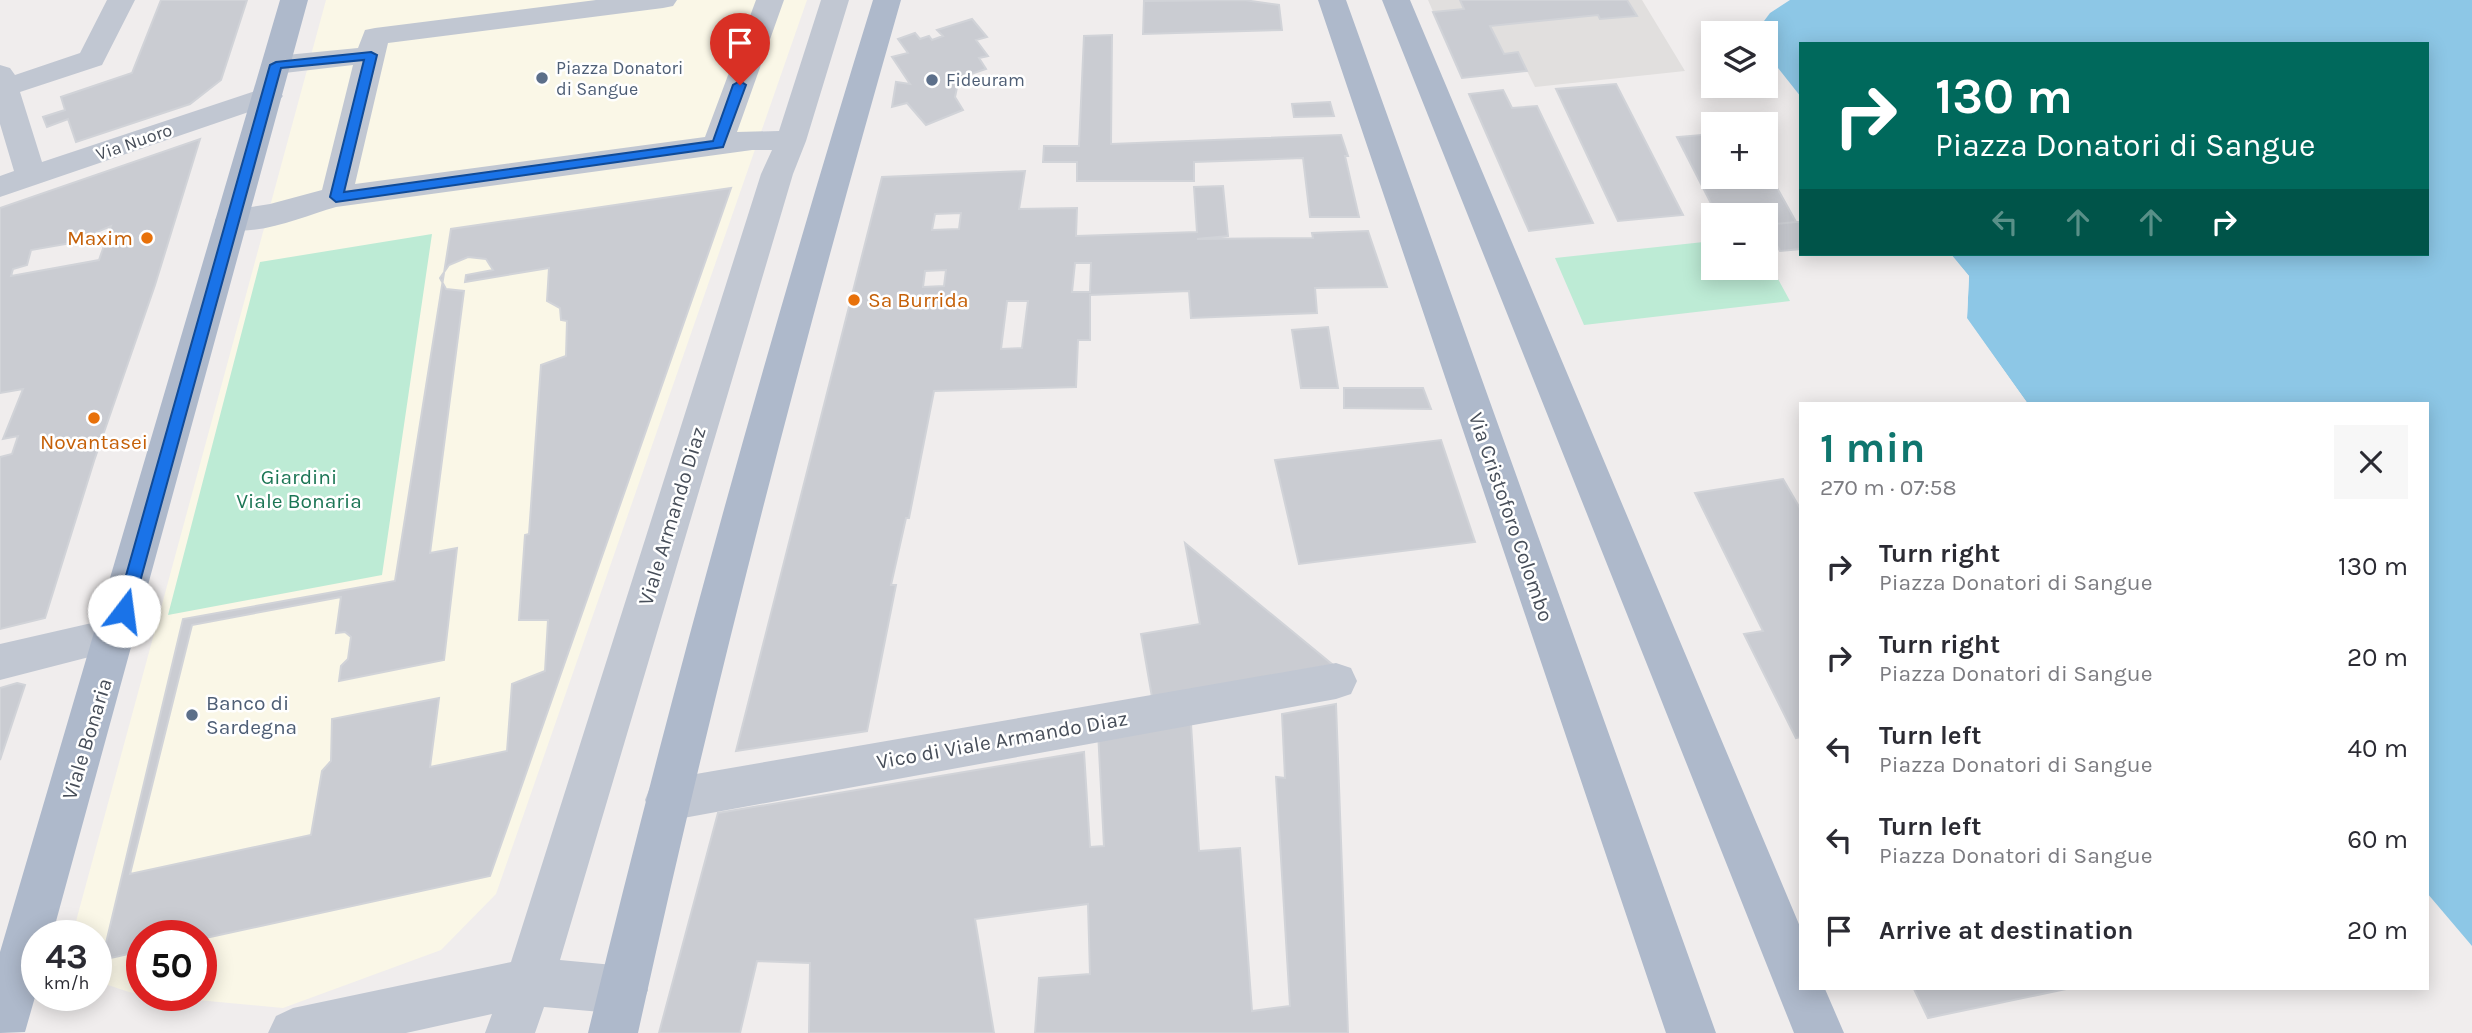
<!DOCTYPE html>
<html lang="en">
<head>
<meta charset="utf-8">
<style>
	:root { --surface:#fff; --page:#f7f7f7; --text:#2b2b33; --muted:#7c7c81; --accent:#0f766e }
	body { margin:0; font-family:Karla,sans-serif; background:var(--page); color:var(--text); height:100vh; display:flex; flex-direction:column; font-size:26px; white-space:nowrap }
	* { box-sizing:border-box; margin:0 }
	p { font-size:23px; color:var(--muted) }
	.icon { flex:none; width:38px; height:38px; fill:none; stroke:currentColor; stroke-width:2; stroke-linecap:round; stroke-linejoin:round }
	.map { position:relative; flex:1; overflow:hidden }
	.side { position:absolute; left:1799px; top:402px; width:630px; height:588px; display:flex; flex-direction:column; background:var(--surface); border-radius:0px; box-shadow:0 4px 18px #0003 }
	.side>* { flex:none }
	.top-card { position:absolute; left:1799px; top:42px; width:630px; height:214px; border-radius:0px; box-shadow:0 4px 18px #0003; background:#00695c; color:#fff; overflow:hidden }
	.tools { position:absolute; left:1701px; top:21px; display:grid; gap:14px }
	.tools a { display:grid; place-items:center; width:77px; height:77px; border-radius:0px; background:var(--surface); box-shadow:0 4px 18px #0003; font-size:35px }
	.speed { position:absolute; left:21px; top:920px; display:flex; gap:14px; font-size:35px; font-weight:700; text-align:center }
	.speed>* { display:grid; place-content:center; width:91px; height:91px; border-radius:50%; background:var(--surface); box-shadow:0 4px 18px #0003; line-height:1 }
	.speed small { font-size:18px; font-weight:400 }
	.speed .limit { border:10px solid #d22; background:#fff; color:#111 }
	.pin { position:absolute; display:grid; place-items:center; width:60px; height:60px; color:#fff; margin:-72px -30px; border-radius:50% 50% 50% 0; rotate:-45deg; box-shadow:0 0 7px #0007 }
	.pin .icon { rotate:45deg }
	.me { position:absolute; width:77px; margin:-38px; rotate:15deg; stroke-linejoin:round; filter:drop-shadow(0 0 5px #0008) }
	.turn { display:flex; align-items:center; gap:24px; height:147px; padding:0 21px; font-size:32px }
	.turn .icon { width:91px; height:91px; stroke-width:2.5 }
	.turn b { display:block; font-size:49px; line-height:60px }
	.lanes { display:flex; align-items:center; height:66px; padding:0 21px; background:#0003; justify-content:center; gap:35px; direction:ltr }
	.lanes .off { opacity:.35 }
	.round { display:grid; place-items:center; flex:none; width:74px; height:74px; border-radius:0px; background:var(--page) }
	.summary { display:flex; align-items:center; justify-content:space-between; height:119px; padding:0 21px }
	h1 { font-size:42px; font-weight:700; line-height:52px; color:var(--accent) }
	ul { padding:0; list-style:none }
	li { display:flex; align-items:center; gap:21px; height:91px; padding:0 21px }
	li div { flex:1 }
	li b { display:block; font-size:26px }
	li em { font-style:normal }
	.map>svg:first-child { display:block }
	.commercial { fill:#faf7e7 }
	.education { fill:#e1dfde }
	.green { fill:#bdebd5 }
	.water { fill:#8dc7e6 }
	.pier { fill:#f0eded }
	.building { fill:#caccd2; stroke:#d1d3d8; stroke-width:2; fill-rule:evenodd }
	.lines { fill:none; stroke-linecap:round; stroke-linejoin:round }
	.minor { fill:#c1c7d2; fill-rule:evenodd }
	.major { fill:#aeb9cb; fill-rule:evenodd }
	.route { fill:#1a73e8; stroke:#114b97; stroke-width:2 }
	.service-dot { fill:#5c6f8a; stroke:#fff; stroke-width:2.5 }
	.food-dot { fill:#e8710a; stroke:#fff; stroke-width:2.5 }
	.labels { text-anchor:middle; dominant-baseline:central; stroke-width:5; stroke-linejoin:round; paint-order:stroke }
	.far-service-label { font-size:18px; fill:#4e5e75; stroke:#fff; text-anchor:start }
	.far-street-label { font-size:18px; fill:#474e59; stroke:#fff }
	.food-label { font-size:21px; fill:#c56008; stroke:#fff; text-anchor:end }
	.park-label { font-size:21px; fill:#1c7655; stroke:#fff }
	.street-label { font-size:21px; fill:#474e59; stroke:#fff }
	.service-label { font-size:21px; fill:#4e5e75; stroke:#fff; text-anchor:start }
</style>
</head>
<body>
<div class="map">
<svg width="2472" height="1033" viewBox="0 0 2472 1033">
	<rect width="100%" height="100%" fill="#f0eded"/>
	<path class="commercial" d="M 326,0 L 807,0 L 496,894 L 441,950 L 283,1008 L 155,996 L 201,996 L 201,936 L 142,936 L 142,994 L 129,992 L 96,981 L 96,936 L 72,936 Z"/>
	<path class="education" d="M 1428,0 L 1642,0 L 1685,71 L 1535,87 L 1527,71 L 1462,78 Z"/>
	<path class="green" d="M 432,234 L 382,575 L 168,615 L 260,262 Z
		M 1713,241 L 1713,268 L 1766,268 L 1766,257 L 1790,301 L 1584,325 L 1555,258 Z"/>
	<path class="water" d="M 1790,0 L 2472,0 L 2472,946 L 2427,893 L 2427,404 L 2028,404 L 1967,318 L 1969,276 L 1950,254 L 2427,254 L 2427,44 L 1801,44 L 1801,97 L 1766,53 L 1766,33 L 1760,33 L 1758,29 L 1770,13 Z"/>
	<path class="pier" d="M 1947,254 L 1951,254 L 1969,276 L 1967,319 L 2028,404 L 2023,404 L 1964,320 L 1965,277 Z"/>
	<path class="building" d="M 161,0 L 247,0 L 221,80 L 190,104 L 76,142 L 68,119 L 47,127 L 43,117 L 65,110 L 61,97 L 132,73 Z
		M 1244,0 L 1279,5 L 1282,30 L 1143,34 L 1144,1 Z
		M 1460,0 L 1627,0 L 1637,16 L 1600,19 L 1598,15 L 1490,26 L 1504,54 L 1518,52 L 1527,71 L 1462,78 L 1433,12 L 1464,9 Z
		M 972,19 L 987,37 L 976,40 L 988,56 L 979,58 L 986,69 L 959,78 L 955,97 L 963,110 L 926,125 L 907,103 L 892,107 L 896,82 L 910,84 L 892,57 L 908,53 L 898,39 L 915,33 L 920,39 L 929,36 L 932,40 L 943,36 L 937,30 Z
		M 1112,35 L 1111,144 L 1341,135 L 1348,156 L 1345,156 L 1359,217 L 1310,217 L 1303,158 L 1194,162 L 1194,181 L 1077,181 L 1077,162 L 1043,162 L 1044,146 L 1079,146 L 1084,36 Z
		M 1616,84 L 1683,215 L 1618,221 L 1556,89 Z
		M 1503,90 L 1512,108 L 1537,106 L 1593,223 L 1529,231 L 1469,94 Z
		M 1330,102 L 1334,116 L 1294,117 L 1292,104 Z
		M 1713,134 L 1713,177 L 1766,177 L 1766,168 L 1796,222 L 1766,225 L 1766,215 L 1717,215 L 1677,137 Z
		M 200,139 L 155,285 L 94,461 L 45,618 L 0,629 L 0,457 L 12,454 L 18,436 L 3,439 L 23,389 L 0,393 L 0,208 ZM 111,226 L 99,260 L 11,276 L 13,269 L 27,265 L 31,250 L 71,243 Z
		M 1025,171 L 1019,209 L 1077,208 L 1076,236 L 1197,232 L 1194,187 L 1223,186 L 1228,236 L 1197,239 L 1313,238 L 1312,233 L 1368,231 L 1387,287 L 1315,288 L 1317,313 L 1191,318 L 1189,291 L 1090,295 L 1090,340 L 1078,340 L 1076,387 L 934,391 L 909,518 L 906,518 L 891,585 L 896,585 L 867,731 L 736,751 L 882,177 ZM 961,213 L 959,229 L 932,230 L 935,214 ZM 1075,263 L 1091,263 L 1090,292 L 1072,292 ZM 946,270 L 944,286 L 923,287 L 925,271 ZM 1007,301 L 1028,301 L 1022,348 L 1001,349 Z
		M 731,188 L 490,876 L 201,939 L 201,936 L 142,936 L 142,951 L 102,960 L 183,619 L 395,581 L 451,229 Z
		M 1796,222 L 1801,222 L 1801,249 L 1780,251 L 1766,225 Z
		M 468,257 L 486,259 L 493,270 L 466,275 L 465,282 L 549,268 L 547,301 L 560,308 L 561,320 L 567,321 L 566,356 L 541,365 L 529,534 L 525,535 L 519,620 L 548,620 L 545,671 L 512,684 L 507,751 L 430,767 L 439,698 L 332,719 L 331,761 L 322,771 L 311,835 L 130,874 L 192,625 L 341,597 L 336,633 L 345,632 L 351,637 L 348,659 L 341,666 L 339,681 L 444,660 L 457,548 L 430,553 L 464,291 L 446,289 L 440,278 L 449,265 Z
		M 1328,327 L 1338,388 L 1301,388 L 1292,330 Z
		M 1344,388 L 1423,388 L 1431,409 L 1344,408 Z
		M 1441,440 L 1475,542 L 1299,564 L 1275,460 Z
		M 1783,479 L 1801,510 L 1801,737 L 1796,738 L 1744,634 L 1763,631 L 1695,493 Z
		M 1185,543 L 1333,665 L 1152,697 L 1141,634 L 1200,624 Z
		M 17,683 L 25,685 L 0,760 L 0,688 Z
		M 1336,704 L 1348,1033 L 1035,1033 L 1039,978 L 1090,974 L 1088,904 L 975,919 L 994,1033 L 809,1033 L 810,963 L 757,961 L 740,1033 L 659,1033 L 718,813 L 1084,752 L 1090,847 L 1104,846 L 1098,731 L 1191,724 L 1199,851 L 1240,848 L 1252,1011 L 1290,1006 L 1276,777 L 1285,778 L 1282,714 Z
		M 1914,989 L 2066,989 L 1928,1018 Z"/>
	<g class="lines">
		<path class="minor" d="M 107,0 L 135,0 L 102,65 L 20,92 L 42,162 L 258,90 L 268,87 L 278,90 L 283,96 L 278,102 L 0,197 L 0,176 L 14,171 L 0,124 L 0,65 L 10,68 L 15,75 L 80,53 Z
			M 596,0 L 677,0 L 673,6 L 663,8 L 388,43 L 355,184 L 705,137 L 756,0 L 784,0 L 737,132 L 779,131 L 821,0 L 849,0 L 806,141 L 793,174 L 560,960 L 624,966 L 641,973 L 648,990 L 641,1007 L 624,1014 L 544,1007 L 535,1033 L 485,1033 L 492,1014 L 406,1033 L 268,1033 L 276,1016 L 293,1008 L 511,962 L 761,174 L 772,150 L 752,150 L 336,207 C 301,217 256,238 220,228 L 215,220 L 220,212 L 270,204 L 322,190 L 353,65 L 276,74 L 266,71 L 262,65 L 266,59 L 276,56 L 358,48 L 365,30 L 375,28 Z
			M 118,617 L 132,622 L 138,634 L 132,646 L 0,680 L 0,644 Z
			M 1336,663 L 1351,668 L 1357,681 L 1351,694 L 1336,699 L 667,821 L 651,815 L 645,800 L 651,785 L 667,779 Z"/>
		<path class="major" d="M 280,0 L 308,0 L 52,936 L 37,936 L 37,990 L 25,1032 L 0,1033 L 0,952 Z
			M 873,0 L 901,0 C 803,342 714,686 638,1033 L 588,1033 C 672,686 768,341 873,0 Z
			M 1318,0 L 1346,0 L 1716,1033 L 1666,1033 Z
			M 1382,0 L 1410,0 L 1801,929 L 1801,989 L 1825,989 L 1844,1033 L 1794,1033 Z"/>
	</g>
	<path class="route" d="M 371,52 L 377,55 L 344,192 L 713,141 L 733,85 L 740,81 L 746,85 L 723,147 L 336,202 L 330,197 L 364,60 L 281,68 L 132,611 L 130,616 L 118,616 L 116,611 L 270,65 L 276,62 Z"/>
	<g class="service-dot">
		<circle cx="542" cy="78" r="7"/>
		<circle cx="932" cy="80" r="7"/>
		<circle cx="192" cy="715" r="7"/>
	</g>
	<g class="food-dot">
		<circle cx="147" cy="238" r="7"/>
		<circle cx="854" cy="300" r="7"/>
		<circle cx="94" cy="418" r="7"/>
	</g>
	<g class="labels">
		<g class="far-service-label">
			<text x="556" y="68">Piazza Donatori<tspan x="556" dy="21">di Sangue</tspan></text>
			<text x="946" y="80">Fideuram</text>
		</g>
		<g class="far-street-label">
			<text transform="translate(134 142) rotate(-19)">Via Nuoro</text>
		</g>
		<g class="food-label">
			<text x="133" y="238">Maxim</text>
			<text x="868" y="300" text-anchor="start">Sa Burrida</text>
			<text x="94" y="442" text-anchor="middle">Novantasei</text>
		</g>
		<g class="park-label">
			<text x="299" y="477">Giardini<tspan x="299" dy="24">Viale Bonaria</tspan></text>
		</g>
		<g class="street-label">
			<text transform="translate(672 516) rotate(-73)">Viale Armando Diaz</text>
			<text transform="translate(1511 517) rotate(71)">Via Cristoforo Colombo</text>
			<text transform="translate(87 739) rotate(-73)">Viale Bonaria</text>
			<text transform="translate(1002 740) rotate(-10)">Vico di Viale Armando Diaz</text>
		</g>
		<g class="service-label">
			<text x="206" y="703">Banco di<tspan x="206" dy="24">Sardegna</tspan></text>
		</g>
	</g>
</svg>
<div class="tools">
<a><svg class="icon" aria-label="layers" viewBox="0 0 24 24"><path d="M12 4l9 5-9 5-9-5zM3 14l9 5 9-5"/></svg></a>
<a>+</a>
<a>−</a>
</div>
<div class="speed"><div>43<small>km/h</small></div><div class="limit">50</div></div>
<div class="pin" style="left:740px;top:85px;background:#d93025"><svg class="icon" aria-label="arrive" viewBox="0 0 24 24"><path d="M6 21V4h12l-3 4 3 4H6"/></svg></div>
<svg class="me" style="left:124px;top:611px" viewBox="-20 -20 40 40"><circle r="19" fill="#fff"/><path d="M0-13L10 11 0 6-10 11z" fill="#1a73e8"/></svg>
<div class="top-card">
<div class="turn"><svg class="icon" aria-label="right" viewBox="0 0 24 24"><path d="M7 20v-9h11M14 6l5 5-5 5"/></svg><div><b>130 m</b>Piazza Donatori di Sangue</div></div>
<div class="lanes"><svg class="icon off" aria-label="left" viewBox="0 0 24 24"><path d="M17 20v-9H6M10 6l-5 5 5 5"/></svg><svg class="icon off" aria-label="ahead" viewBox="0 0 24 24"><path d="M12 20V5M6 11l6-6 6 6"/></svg><svg class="icon off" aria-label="ahead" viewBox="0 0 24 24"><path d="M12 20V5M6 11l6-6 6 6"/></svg><svg class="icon" aria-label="right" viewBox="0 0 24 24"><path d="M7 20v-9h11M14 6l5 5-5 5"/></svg></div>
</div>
<section class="side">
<div class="summary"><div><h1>1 min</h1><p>270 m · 07:58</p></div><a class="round"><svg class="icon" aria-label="close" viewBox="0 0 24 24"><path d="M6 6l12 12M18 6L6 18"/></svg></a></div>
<ul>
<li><svg class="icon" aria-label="right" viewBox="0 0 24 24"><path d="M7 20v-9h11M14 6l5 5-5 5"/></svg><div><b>Turn right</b><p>Piazza Donatori di Sangue</p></div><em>130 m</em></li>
<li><svg class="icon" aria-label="right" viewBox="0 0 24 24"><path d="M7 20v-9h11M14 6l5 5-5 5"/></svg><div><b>Turn right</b><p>Piazza Donatori di Sangue</p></div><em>20 m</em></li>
<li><svg class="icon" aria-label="left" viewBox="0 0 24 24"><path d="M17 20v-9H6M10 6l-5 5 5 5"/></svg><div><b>Turn left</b><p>Piazza Donatori di Sangue</p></div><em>40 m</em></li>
<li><svg class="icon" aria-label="left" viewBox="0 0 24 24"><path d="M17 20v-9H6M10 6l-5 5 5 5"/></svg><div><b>Turn left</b><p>Piazza Donatori di Sangue</p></div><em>60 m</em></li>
<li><svg class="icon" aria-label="arrive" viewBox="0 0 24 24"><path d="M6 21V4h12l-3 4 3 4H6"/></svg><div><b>Arrive at destination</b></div><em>20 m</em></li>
</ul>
</section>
</div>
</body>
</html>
